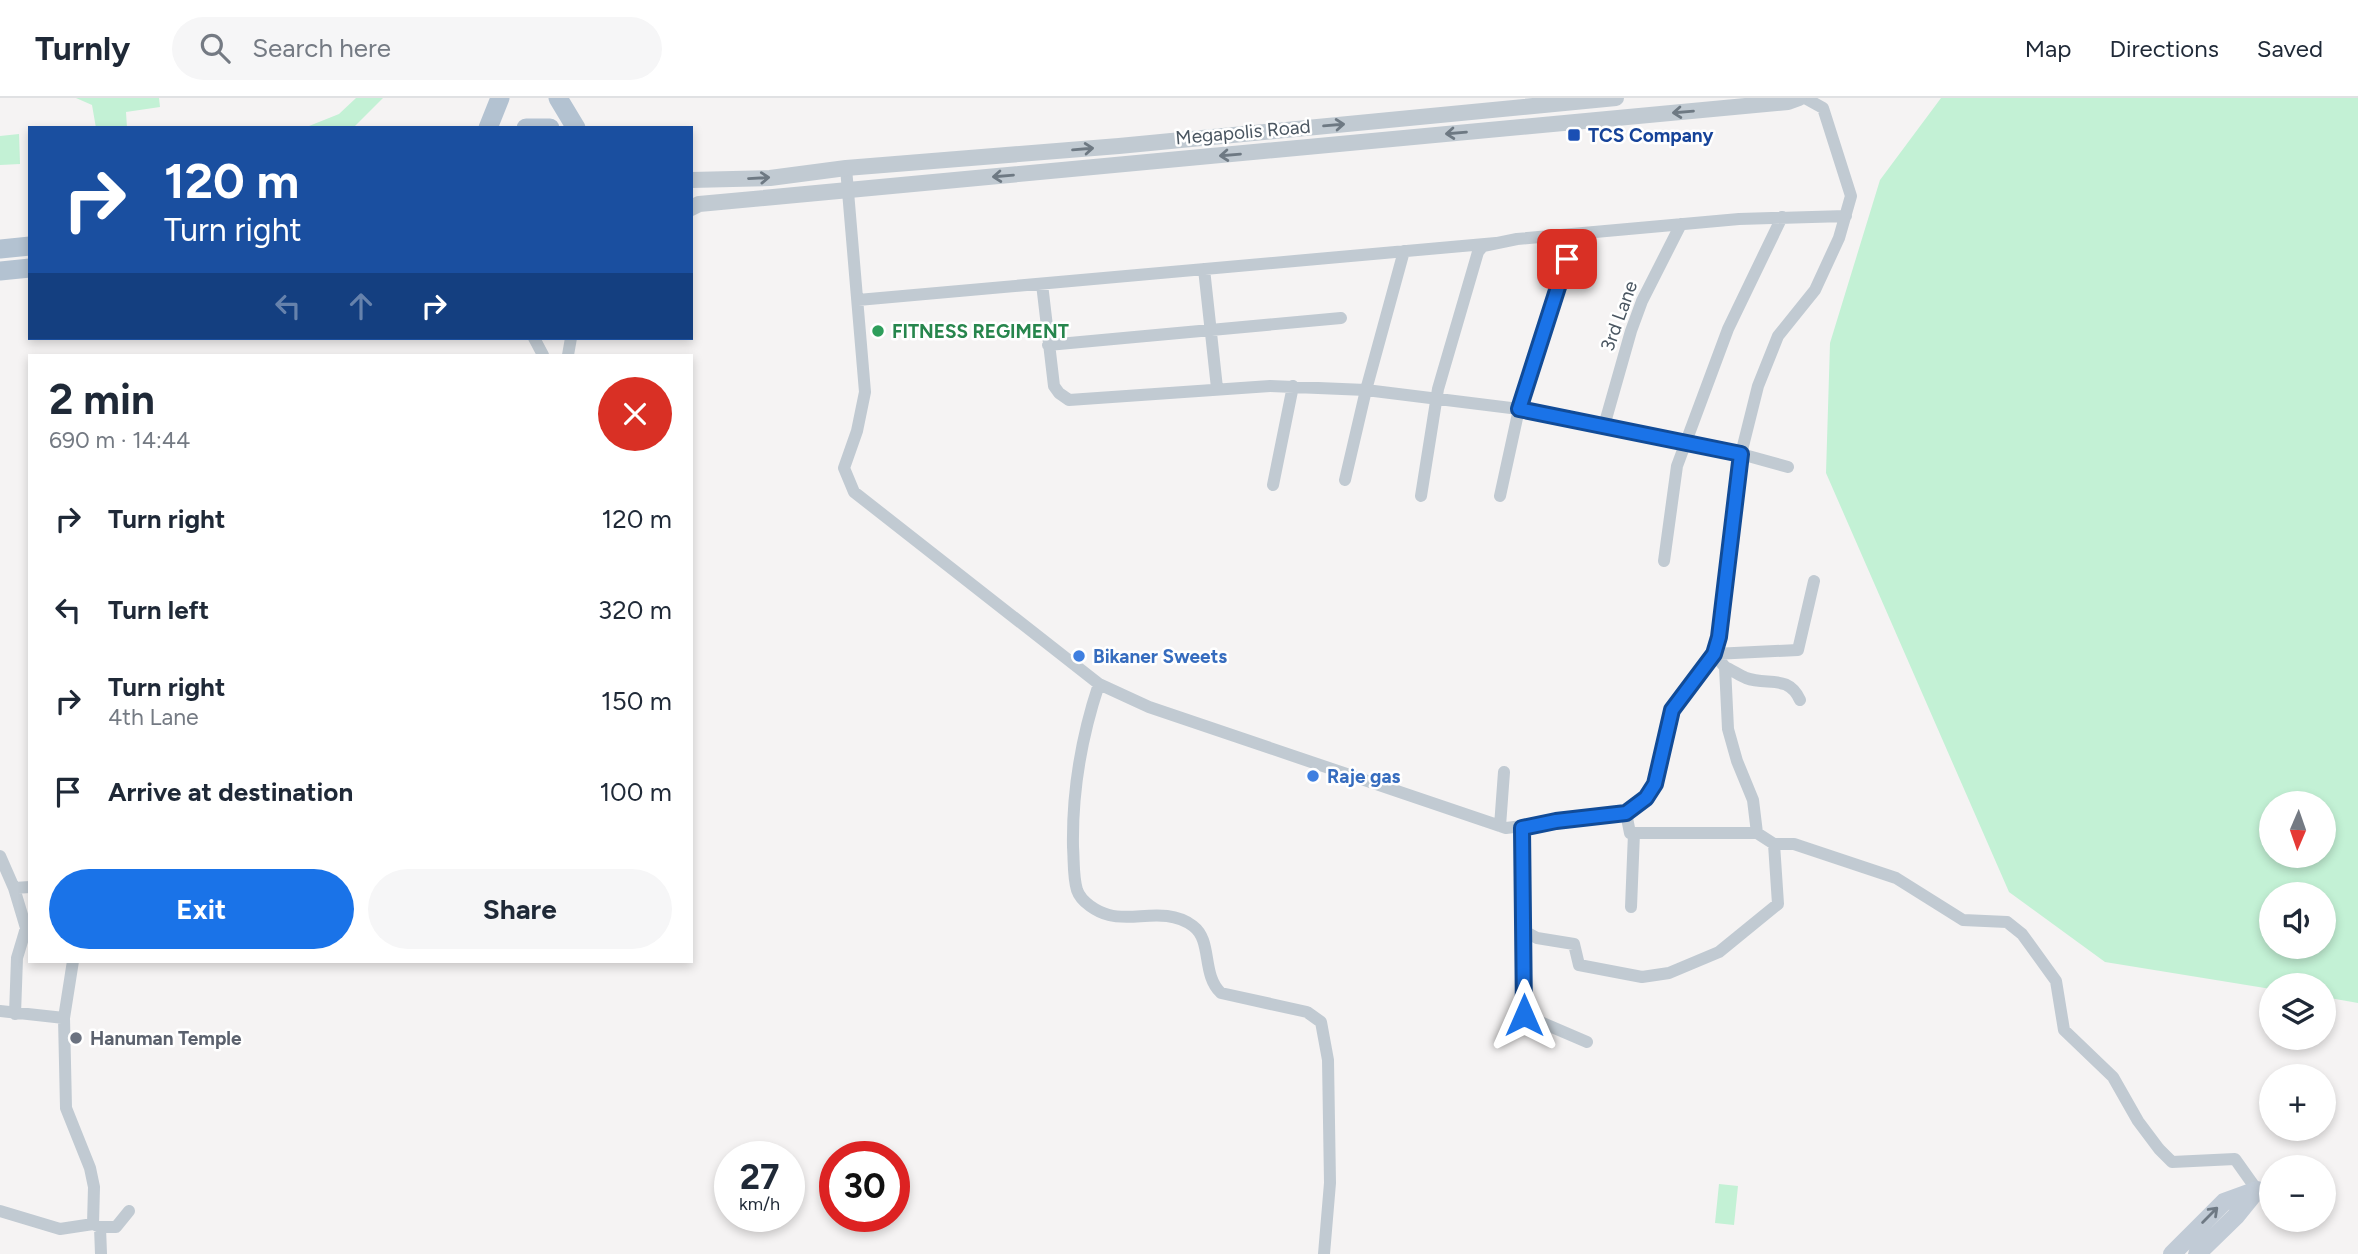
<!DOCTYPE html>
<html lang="en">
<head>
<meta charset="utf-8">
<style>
	:root { --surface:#fff; --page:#f6f6f7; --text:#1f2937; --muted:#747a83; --line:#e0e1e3; --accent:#1a73e8 }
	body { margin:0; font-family:Figtree,sans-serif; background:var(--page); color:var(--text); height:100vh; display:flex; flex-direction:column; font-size:26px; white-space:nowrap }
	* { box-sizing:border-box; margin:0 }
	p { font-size:23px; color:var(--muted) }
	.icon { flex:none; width:38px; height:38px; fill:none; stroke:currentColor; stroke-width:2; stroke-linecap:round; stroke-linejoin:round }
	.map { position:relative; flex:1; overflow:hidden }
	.panel { position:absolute; left:28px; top:256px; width:665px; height:609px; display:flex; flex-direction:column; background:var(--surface); border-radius:0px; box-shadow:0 4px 10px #0003 }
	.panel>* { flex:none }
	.banner { position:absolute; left:28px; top:28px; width:665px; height:214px; border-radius:0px; box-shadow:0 4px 10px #0003; background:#1a4fa0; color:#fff; overflow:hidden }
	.needle { width:46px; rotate:182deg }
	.fabs { position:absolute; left:2259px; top:693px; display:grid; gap:14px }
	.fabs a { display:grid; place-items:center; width:77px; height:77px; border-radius:50%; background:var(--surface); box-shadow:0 4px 10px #0003; font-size:35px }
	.speed { position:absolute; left:714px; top:1043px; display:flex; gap:14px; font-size:35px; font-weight:700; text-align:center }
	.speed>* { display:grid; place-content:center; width:91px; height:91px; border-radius:50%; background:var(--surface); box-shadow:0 4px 10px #0003; line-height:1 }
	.speed small { font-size:18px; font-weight:400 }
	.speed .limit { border:10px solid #d22; background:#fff; color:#111 }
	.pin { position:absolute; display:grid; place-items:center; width:60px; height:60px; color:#fff; margin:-30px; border-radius:14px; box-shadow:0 4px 10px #0006 }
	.me { position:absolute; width:77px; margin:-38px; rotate:0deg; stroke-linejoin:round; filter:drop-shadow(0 0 5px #0008) }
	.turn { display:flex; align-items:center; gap:24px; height:147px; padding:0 21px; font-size:32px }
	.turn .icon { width:91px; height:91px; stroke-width:2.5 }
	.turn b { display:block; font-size:49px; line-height:60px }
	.lanes { display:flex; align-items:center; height:66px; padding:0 21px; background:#0003; justify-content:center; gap:35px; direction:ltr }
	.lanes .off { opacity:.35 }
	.round { display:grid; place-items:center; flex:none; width:74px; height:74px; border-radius:37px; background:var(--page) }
	.summary { display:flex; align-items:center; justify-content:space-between; height:119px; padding:0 21px }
	h1 { font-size:42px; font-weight:700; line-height:52px }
	.action { display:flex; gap:14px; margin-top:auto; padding:14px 21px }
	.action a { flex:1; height:80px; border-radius:42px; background:var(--accent); color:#fff; font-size:28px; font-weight:700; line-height:80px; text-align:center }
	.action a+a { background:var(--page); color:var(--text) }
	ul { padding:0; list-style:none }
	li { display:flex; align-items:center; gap:21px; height:91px; padding:0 21px }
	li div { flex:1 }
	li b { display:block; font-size:26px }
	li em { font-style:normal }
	header { display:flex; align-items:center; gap:42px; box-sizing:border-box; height:98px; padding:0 35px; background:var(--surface); border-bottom:2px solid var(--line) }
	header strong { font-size:33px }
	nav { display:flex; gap:38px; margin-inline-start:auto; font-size:24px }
	.search { width:490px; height:63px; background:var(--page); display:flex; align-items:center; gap:18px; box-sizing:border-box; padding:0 24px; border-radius:38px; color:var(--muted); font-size:26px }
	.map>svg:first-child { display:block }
	.green { fill:#c3f1d5; fill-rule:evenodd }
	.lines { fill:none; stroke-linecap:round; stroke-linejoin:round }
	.minor { stroke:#c1cad2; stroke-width:12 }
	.tertiary { stroke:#c1cad2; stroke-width:16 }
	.secondary { stroke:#c1cbd6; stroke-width:18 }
	.primary { stroke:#b3c2d1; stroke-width:19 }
	.oneway { stroke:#6e7983 }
	.oneway2 { stroke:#6e7984 }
	.route-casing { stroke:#114b97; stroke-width:18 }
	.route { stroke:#1a73e8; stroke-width:12 }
	.transit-dot { fill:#1a4fb4; stroke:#fff; stroke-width:2.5 }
	.leisure-dot { fill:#2e9e5b; stroke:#fff; stroke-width:2.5 }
	.shop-dot { fill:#3f7fe0; stroke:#fff; stroke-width:2.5 }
	.worship-dot { fill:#6b7280; stroke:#fff; stroke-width:2.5 }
	.labels { text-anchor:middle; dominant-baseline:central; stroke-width:5; stroke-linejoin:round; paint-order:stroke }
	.street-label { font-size:19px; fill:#4a5661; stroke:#fff }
	.transit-label { font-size:19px; font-weight:bold; fill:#164399; stroke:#fff; text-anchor:start }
	.leisure-label { font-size:19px; font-weight:bold; fill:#27864d; stroke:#fff; text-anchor:start }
	.shop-label { font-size:19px; font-weight:bold; fill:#366cbe; stroke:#fff; text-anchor:start }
	.worship-label { font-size:19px; font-weight:bold; fill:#5b616d; stroke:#fff; text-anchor:start }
</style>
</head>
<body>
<header>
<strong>Turnly</strong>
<div class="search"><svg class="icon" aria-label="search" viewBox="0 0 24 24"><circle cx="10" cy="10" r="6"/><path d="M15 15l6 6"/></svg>Search here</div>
<nav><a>Map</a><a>Directions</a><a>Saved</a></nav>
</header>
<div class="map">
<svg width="2358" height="1156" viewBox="0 0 2358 1156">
	<rect width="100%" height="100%" fill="#f5f3f3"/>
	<path class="green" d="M 76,0 L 159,0 L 160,9 L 126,14 L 127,30 L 96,30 L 92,7 Z
		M 356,0 L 383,0 L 353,30 L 304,30 L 339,16 Z
		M 1941,0 L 2358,0 L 2358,905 L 2324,899 L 2324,887 L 2272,887 L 2271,891 L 2105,864 L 2009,794 L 1826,375 L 1830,245 L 1880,82 ZM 2272,705 L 2324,705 L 2324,758 L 2272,758 ZM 2272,796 L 2324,796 L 2324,849 L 2272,849 Z
		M 19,36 L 20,66 L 0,67 L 0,38 Z
		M 1719,1086 L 1738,1088 L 1734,1127 L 1715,1125 Z"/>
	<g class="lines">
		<path class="minor" d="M 846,70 L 865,294 L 857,333 L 844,370 L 854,394 L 1099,586 L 1149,609 L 1506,730 L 1626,715 L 1645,700 L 1655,686 L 1672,612 L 1714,556 L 1719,539 L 1741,356 L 1758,288 L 1778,238 L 1815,192 L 1839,140 L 1851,98 L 1823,10 L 1805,0
			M 1204,171 L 1217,290
			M 1042,186 L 1054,288 L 1059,295 L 1069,302 L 1270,288 L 1366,292 L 1404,153
			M 858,202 L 1496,145
			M 534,240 L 543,257
			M 1048,247 L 1341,220
			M 568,257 L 571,240
			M 1604,328 L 1631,233 L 1642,203 L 1681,126
			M 1345,382 L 1366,292 L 1519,311 L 1741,356 L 1788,369
			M 1273,387 L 1293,288
			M 1421,398 L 1438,291 L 1478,154 L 1483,148 L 1517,141 L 1739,121 L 1846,118
			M 1500,398 L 1519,311 L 1575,136
			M 1664,463 L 1677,368 L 1728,231 L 1782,119
			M 1714,556 L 1725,569 L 1728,631 L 1737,663 L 1753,702 L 1757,735 L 1774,746 L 1794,746 L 1896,780 L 1963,822 L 2007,824 L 2022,836 L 2056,883 L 2064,932 L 2113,979 L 2138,1023 L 2159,1051 L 2172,1064 L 2235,1061 L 2257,1092
			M 1714,556 L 1798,552 L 1814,483
			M 1725,569 C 1732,572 1739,577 1746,580 C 1768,588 1788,576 1800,602
			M 1099,586 C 1081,640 1072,692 1073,749 C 1074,762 1073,779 1077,792 C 1081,804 1097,814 1109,817 C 1134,824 1166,808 1193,828 C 1213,843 1201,876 1221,895 L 1307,914 L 1321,924 L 1328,962 L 1330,1085 L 1324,1156
			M 1626,715 L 1630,735 L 1757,735
			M 1500,728 L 1504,674
			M 1522,730 L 1524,917 L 1587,944
			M 0,758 L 14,790 L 26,830 L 30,831
			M 14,790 L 30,789
			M 1631,809 L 1634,735
			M 1524,833 L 1537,840 L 1574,846 L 1579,867 L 1642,879 L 1669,875 L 1719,854 L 1778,806 L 1774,746
			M 0,913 L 64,920 L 73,863
			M 15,916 L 17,860 L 26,830
			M 64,920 L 66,1010 L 90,1070 L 94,1089 L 93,1126
			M 0,1113 L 60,1131 L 93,1126 L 100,1129 L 116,1129 L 129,1113
			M 100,1129 L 101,1156"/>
		<path class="tertiary" d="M 691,82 L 770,80 L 846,70 L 1119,48 L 1616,0
			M 691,110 L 699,106 L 1788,4 L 1799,0"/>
		<path class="secondary" d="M 2172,1156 L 2224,1104 L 2257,1092
			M 2197,1156 L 2236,1118 L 2257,1092"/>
		<path class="primary" d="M 558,0 L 576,30
			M 488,30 L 500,0
			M 526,30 L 550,30
			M 0,151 L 30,148
			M 0,173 L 30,170"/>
	</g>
	<defs><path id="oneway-shaft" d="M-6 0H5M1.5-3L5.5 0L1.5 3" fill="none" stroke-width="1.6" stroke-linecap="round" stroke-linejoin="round" transform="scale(1.75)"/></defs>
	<g class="oneway">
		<use href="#oneway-shaft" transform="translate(1683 14) rotate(175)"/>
		<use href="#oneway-shaft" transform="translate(1334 27) rotate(-5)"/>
		<use href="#oneway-shaft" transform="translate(1456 35) rotate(175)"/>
		<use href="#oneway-shaft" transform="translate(1083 51) rotate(-5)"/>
		<use href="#oneway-shaft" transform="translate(1230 57) rotate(175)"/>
		<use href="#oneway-shaft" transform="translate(1003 78) rotate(175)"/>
		<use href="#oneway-shaft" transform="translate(759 80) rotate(-3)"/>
	</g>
	<use class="oneway2" href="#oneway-shaft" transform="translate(2210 1117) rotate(-45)"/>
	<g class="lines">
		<g class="route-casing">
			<path id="route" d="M 1524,917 L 1522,730 L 1556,723 L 1626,715 L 1646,700 L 1655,686 L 1672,612 L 1714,556 L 1719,539 L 1741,356 L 1519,311 L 1567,161"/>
		</g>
		<use href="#route" class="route"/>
	</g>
	<rect class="transit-dot" x="1567" y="30" width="14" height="14" rx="3.5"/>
	<circle class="leisure-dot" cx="878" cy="233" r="7"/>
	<g class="shop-dot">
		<circle cx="1079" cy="558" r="7"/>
		<circle cx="1313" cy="678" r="7"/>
	</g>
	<circle class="worship-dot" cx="76" cy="940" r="7"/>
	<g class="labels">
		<g class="street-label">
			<text transform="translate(1243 34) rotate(-5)">Megapolis Road</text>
			<text transform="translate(1619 218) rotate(-70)">3rd Lane</text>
		</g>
		<g class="transit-label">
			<text x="1588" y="37">TCS Company</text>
		</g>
		<g class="leisure-label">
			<text x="892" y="233">FITNESS REGIMENT</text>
		</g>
		<g class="shop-label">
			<text x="1093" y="558">Bikaner Sweets</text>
			<text x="1327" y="678">Raje gas</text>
		</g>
		<g class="worship-label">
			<text x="90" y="940">Hanuman Temple</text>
		</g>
	</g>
</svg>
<div class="fabs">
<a><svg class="needle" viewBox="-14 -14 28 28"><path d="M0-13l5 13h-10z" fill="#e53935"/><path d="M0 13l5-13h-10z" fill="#747a83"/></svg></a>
<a><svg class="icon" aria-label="sound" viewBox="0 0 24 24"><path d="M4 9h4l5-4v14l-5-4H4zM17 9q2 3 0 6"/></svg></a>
<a><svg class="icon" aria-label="layers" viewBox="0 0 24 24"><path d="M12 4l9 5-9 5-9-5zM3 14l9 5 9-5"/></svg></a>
<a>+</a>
<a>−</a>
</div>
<div class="speed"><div>27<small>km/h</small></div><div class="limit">30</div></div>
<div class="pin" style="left:1567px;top:161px;background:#d93025"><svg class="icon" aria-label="arrive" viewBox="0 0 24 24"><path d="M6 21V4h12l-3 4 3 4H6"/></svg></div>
<svg class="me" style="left:1524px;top:917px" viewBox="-20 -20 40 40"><path d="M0-17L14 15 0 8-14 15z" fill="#1a73e8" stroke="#fff" stroke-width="4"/></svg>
<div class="banner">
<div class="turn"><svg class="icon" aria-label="right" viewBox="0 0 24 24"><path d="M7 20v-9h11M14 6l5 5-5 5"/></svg><div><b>120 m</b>Turn right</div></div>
<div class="lanes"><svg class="icon off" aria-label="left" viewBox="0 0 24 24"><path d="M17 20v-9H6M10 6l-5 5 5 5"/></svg><svg class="icon off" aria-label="ahead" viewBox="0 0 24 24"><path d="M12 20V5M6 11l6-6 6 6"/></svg><svg class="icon" aria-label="right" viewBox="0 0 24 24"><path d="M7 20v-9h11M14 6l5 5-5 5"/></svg></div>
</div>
<section class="panel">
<div class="summary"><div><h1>2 min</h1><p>690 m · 14:44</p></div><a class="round" style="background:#d93025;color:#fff"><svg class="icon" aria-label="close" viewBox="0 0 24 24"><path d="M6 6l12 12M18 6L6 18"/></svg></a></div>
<ul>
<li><svg class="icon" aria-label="right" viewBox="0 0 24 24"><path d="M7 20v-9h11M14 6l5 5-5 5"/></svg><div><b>Turn right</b></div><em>120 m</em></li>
<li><svg class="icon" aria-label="left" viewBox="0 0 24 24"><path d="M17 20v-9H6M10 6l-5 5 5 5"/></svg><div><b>Turn left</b></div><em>320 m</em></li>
<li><svg class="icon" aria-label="right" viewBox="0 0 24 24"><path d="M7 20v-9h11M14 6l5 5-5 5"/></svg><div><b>Turn right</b><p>4th Lane</p></div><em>150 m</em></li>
<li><svg class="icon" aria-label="arrive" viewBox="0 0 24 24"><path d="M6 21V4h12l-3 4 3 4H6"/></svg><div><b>Arrive at destination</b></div><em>100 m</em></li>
</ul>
<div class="action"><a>Exit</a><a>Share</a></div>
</section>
</div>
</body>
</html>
